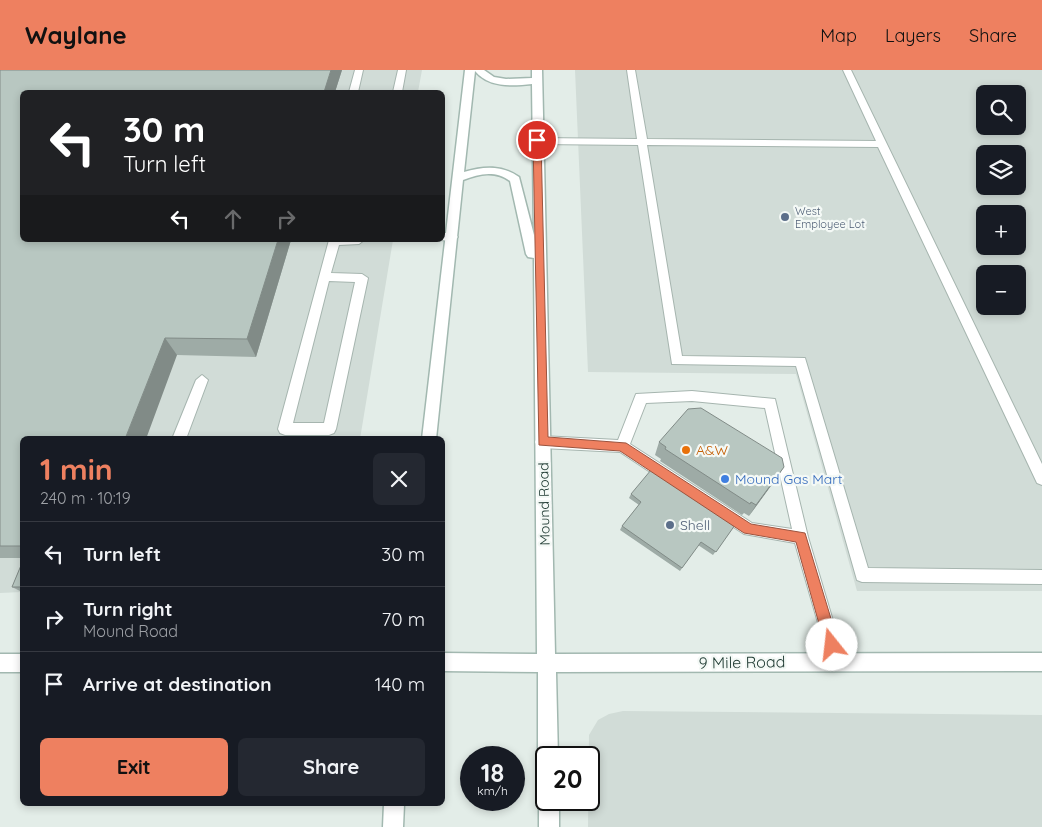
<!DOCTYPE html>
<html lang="en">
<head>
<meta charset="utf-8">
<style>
	:root { --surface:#171b24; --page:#242831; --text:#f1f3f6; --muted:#9ea1a6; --line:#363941; --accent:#ee8060 }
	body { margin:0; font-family:Quicksand,sans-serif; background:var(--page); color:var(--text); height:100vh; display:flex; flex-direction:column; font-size:19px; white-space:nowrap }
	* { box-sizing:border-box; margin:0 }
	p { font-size:16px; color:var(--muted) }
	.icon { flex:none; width:28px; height:28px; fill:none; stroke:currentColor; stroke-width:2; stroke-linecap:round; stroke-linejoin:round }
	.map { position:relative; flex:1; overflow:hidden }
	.details { position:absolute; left:20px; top:366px; width:425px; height:370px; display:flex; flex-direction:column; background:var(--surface); border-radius:8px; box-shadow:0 2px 8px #0003 }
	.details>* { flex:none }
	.hud { position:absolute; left:20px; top:20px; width:425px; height:152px; border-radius:8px; box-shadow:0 2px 8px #0003; background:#202124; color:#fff; overflow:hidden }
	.tools { position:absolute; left:976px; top:15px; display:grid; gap:10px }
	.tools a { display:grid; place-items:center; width:50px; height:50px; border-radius:8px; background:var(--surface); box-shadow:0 2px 8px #0003; font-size:25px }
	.speed { position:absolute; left:460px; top:676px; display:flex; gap:10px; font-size:25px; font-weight:700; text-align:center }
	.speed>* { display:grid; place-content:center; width:65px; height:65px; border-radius:50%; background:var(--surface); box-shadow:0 2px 8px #0003; line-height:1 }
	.speed small { font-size:12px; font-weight:400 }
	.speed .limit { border:2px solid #111; border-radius:8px; background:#fff; color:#111 }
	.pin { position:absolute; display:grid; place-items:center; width:42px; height:42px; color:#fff; margin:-21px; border:2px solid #fff; border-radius:50%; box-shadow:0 1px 5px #0007 }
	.me { position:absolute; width:55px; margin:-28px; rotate:344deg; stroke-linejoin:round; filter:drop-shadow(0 0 4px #0008) }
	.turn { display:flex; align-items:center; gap:18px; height:105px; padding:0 20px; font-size:22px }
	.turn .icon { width:65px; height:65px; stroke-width:2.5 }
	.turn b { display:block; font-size:35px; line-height:42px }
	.lanes { display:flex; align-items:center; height:48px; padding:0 20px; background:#0003; justify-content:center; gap:25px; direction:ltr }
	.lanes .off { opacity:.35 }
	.round { display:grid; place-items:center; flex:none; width:52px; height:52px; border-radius:8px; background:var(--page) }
	.head { display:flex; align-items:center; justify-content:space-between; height:85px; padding:0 20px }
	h1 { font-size:30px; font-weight:700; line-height:38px; color:var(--accent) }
	.button { display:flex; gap:10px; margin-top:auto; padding:10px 20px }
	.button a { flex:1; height:58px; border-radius:8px; background:var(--accent); color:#111; font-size:20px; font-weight:700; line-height:58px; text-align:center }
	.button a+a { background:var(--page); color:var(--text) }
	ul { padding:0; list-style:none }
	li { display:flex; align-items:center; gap:15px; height:65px; padding:0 20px; border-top:1px solid var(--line) }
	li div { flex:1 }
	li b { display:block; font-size:19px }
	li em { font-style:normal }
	header { display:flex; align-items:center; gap:30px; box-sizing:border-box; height:70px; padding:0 25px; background:var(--accent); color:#111 }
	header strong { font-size:24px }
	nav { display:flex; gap:28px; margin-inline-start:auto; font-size:18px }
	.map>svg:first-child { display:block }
	.built { fill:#d1dcd7; fill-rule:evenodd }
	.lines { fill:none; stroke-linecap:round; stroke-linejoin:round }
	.service-casing { stroke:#a6b5af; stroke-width:2 }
	.secondary-casing { stroke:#a2b8b0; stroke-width:3 }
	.service { fill:#fff; fill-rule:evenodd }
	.secondary { fill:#fff; fill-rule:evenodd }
	.wall { fill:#9eaba6 }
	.shaded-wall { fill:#818b87 }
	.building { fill:#b8c7c1; stroke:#818b87 }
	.route { fill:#ee8060; stroke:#9b533e }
	.service-dot { fill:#5c6f8a; stroke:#f4f9f6; stroke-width:2 }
	.food-dot { fill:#e8710a; stroke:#f4f9f6; stroke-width:2 }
	.shop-dot { fill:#3f7fe0; stroke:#f4f9f6; stroke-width:2 }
	.labels { text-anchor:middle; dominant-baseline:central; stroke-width:4.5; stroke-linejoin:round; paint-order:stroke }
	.far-service-label { font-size:11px; fill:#4e5e75; stroke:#f4f9f6; text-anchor:start }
	.food-label { font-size:14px; fill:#c56008; stroke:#f4f9f6; text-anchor:start }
	.shop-label { font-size:14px; fill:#366cbe; stroke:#f4f9f6; text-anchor:start }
	.street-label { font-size:14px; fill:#233e36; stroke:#f4f9f6 }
	.service-label { font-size:14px; fill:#4e5e75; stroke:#f4f9f6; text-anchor:start }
	.near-street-label { font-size:16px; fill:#233e36; stroke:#f4f9f6 }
</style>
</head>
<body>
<header>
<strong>Waylane</strong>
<nav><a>Map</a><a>Layers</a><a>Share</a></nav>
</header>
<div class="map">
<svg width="1042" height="757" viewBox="0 0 1042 757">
	<rect width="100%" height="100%" fill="#e3ede8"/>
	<path class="built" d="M 0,0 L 422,0 L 418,22 L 22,22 L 22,170 L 393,170 L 360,369 L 22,369 L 22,522 L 0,523 Z
		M 575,0 L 1042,0 L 1042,521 L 857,521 L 796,304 L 588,302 ZM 985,24 L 1018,24 L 1018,56 L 985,56 ZM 985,84 L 1018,84 L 1018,116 L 985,116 ZM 985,144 L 1018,144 L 1018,176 L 985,176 ZM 985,204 L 1018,204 L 1018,236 L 985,236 Z
		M 623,641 L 1042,645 L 1042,757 L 588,757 L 589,665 L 598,650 L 609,644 Z"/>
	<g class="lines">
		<g class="service-casing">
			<path id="service" d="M 355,0 L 363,0 L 358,22 L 349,22 Z
				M 398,0 L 406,0 L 402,22 L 393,22 Z
				M 627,0 L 635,0 L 647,69 L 876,71 L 843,0 L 851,0 L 1042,394 L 1042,415 L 1037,413 L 878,77 L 647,75 L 682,286 L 805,288 L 868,498 L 1042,500 L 1042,514 L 862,512 L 857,510 L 796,296 L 672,294 L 638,75 L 537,74 L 532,71 L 537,68 L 637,69 Z
				M 442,163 L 453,163 L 458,167 L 453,171 L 439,170 L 442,170 Z
				M 329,170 L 364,170 L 359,174 L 339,175 L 331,203 L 362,204 L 368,208 L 336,359 L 334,363 L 329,365 L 285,365 L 280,363 L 278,359 ZM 329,211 L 355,212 L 324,353 L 293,353 Z
				M 202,305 L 208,310 L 186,369 L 172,369 L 196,310 Z
				M 692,321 L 775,329 L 808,467 L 845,591 L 843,597 L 837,599 L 831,597 L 829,591 L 795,473 L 744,464 L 620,382 L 542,378 L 537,376 L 535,372 L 537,368 L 542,366 L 618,370 L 636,324 ZM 692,331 L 765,338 L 792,459 L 752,453 L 630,374 L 646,333 Z"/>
		</g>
		<g class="secondary-casing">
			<path id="secondary" d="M 465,0 L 484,0 L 494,7 L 506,9 L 532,8 L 532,0 L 542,0 L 555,584 L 1042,583 L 1042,601 L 556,602 L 558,688 L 546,688 L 546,697 L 541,695 L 538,688 L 538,602 L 442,601 L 442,583 L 537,584 L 534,188 L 528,187 L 526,184 L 510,111 C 495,100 479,104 463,110 L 436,369 L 422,369 ZM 475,1 C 489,18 512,16 532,14 L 534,165 L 519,107 C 502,95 484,96 464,102 Z
				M 0,584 L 22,584 L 22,602 L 0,602 Z
				M 546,721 L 546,730 L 559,730 L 559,757 L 539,757 L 539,730 L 542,723 Z
				M 384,734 L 404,734 L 403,757 L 383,757 Z"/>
		</g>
		<use href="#service" class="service"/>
		<use href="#secondary" class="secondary"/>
	</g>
	<path class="wall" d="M 0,0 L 342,0 L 335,22 L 22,22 L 22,170 L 291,170 L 256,287 L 177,285 L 22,369 L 22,488 L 0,488 Z
		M 659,372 L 784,397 L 749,446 L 744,443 L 742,445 L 660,391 L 661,389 L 655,385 Z
		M 631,424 L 735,455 L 713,485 L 698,475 L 680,501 L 620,460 L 622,456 L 639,435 L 629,428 Z
		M 22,493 L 22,522 L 12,517 Z"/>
	<path class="shaded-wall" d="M 331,0 L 342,0 L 335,22 L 324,22 Z
		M 278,170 L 291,170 L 256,287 L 247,269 Z
		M 165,268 L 177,285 L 146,369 L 125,369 Z
		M 784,397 L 776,409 L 749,446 L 756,435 Z"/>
	<path class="building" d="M 0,0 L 331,0 L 324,22 L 22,22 L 22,170 L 278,170 L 247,269 L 165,268 L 125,369 L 22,369 L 22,476 L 0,476 Z
		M 701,338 L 782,388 L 784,397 L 756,435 L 751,432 L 750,434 L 665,379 L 666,377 L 659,372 L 688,339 Z
		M 651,400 L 735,455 L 716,482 L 701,472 L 682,498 L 622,456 L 641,432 L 631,424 Z
		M 22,493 L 22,517 L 12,517 Z"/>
	<path class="route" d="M 537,68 L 541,70 L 548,367 L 626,373 L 751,454 L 805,463 L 839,575 L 837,580 L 832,582 L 827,580 L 825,575 L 796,472 L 744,463 L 620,381 L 539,375 L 533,70 Z"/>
	<g class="service-dot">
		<circle cx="785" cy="147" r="5"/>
		<circle cx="670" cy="455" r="5"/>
	</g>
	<circle class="food-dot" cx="686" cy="380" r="5"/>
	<circle class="shop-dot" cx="725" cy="409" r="5"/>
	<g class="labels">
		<g class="far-service-label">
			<text x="795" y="141">West<tspan x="795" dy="13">Employee Lot</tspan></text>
		</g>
		<g class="food-label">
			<text x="696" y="380">A&amp;W</text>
		</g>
		<g class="shop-label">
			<text x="735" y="409">Mound Gas Mart</text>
		</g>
		<g class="street-label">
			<text transform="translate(544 434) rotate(-91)">Mound Road</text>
		</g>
		<g class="service-label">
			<text x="680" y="455">Shell</text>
		</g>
		<g class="near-street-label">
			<text transform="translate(742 592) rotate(-1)">9 Mile Road</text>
		</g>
	</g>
</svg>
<div class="tools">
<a><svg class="icon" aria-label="search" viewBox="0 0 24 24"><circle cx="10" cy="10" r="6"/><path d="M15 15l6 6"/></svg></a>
<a><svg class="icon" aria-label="layers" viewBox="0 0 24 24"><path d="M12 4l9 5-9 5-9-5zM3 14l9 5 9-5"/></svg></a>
<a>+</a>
<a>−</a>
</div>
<div class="speed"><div>18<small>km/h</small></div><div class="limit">20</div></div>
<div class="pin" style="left:537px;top:70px;background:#d93025"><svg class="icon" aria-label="arrive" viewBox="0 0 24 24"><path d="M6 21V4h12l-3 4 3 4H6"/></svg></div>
<svg class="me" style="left:832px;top:575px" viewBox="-20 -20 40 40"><circle r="19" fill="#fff"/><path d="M0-13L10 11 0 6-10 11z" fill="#ee8060"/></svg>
<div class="hud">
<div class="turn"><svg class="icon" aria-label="left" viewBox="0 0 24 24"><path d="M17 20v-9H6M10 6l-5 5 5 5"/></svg><div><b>30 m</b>Turn left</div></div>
<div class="lanes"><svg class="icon" aria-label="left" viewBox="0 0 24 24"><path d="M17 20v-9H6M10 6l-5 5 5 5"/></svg><svg class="icon off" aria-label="ahead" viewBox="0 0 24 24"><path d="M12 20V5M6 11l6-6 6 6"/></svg><svg class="icon off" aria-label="right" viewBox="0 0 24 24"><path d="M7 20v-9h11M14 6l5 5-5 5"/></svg></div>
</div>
<section class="details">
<div class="head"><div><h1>1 min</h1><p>240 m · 10:19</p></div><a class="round"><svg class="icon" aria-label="close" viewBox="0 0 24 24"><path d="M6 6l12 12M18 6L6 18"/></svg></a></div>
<ul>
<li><svg class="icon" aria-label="left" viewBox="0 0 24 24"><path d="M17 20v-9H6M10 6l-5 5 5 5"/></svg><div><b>Turn left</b></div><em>30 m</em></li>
<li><svg class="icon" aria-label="right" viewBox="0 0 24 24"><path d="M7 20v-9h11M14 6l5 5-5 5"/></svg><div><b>Turn right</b><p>Mound Road</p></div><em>70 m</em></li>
<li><svg class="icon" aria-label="arrive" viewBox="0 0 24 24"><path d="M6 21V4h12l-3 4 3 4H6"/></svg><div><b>Arrive at destination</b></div><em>140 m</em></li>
</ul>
<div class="button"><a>Exit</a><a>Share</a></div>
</section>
</div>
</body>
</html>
